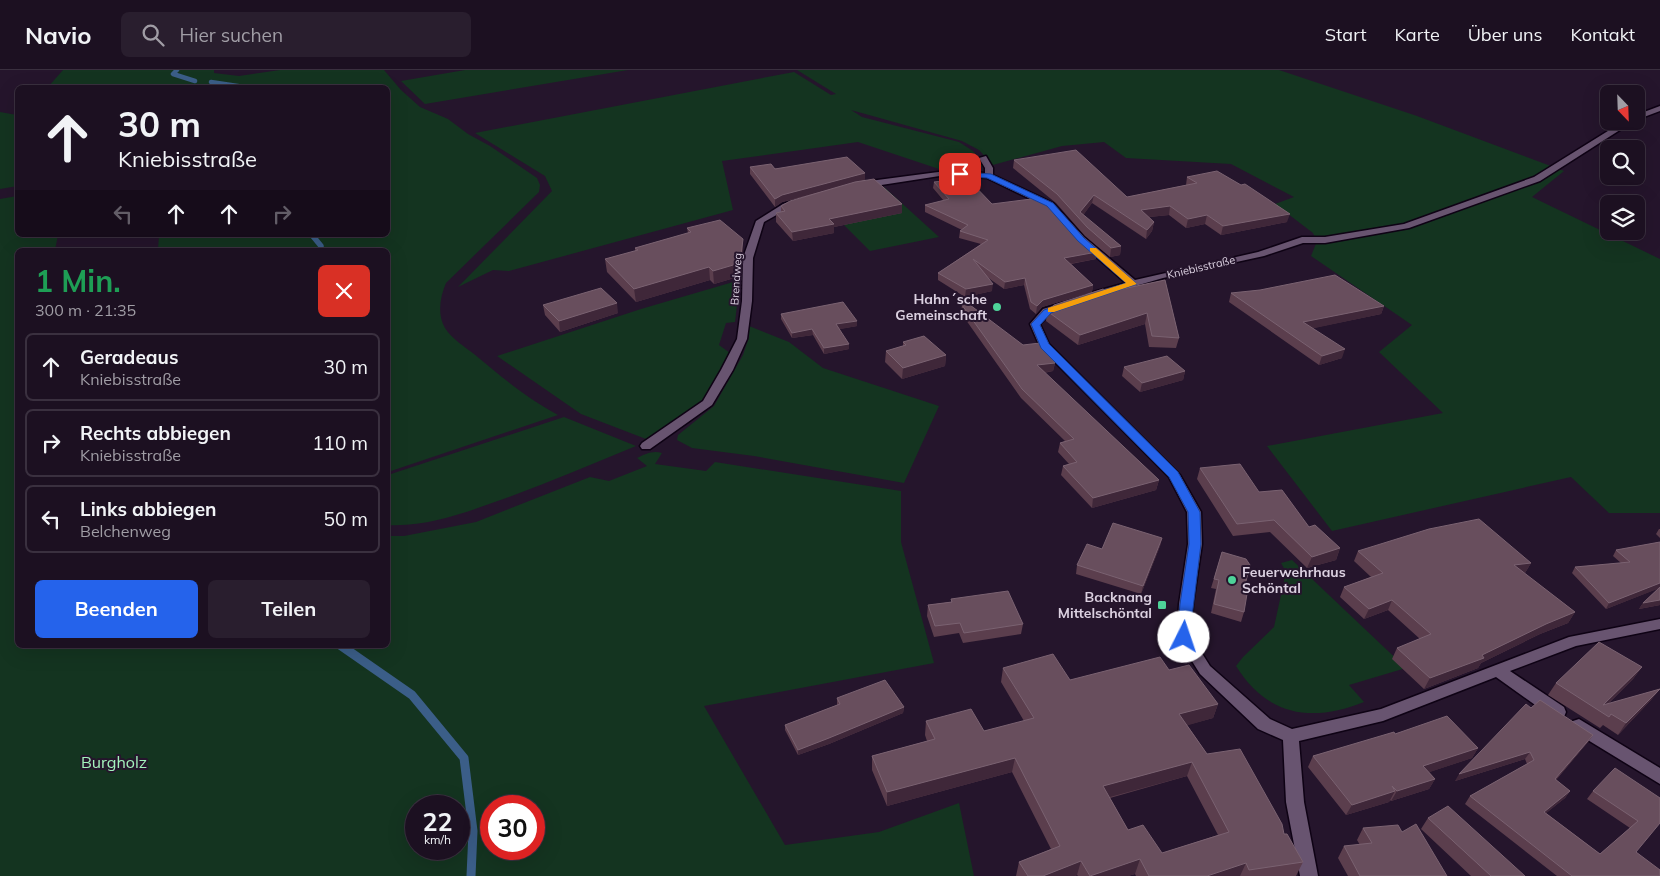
<!DOCTYPE html>
<html lang="de">
<head>
<meta charset="utf-8">
<style>
	:root { --surface:#1c1021; --page:#291e2e; --text:#f1f3f6; --muted:#a09da5; --line:#3a303f; --accent:#2563eb }
	body { margin:0; font-family:Mulish,sans-serif; background:var(--page); color:var(--text); height:100vh; display:flex; flex-direction:column; font-size:19px; white-space:nowrap }
	* { box-sizing:border-box; margin:0 }
	p { font-size:16px; color:var(--muted) }
	.icon { flex:none; width:28px; height:28px; fill:none; stroke:currentColor; stroke-width:2; stroke-linecap:round; stroke-linejoin:round }
	.map { position:relative; flex:1; overflow:hidden }
	.side { position:absolute; left:15px; top:178px; width:375px; height:400px; display:flex; flex-direction:column; background:var(--surface); border-radius:8px; box-shadow:0 5px 20px #0002,0 0 0 1px var(--line) }
	.side>* { flex:none }
	.top-card { position:absolute; left:15px; top:15px; width:375px; height:152px; border-radius:8px; box-shadow:0 5px 20px #0002,0 0 0 1px var(--line); background:#1c1021; color:var(--text); overflow:hidden }
	.needle { width:32px; rotate:157deg }
	.controls { position:absolute; left:1600px; top:15px; display:grid; gap:10px }
	.controls a { display:grid; place-items:center; width:45px; height:45px; border-radius:8px; background:var(--surface); box-shadow:0 5px 20px #0002,0 0 0 1px var(--line); font-size:25px }
	.speed { position:absolute; left:405px; top:725px; display:flex; gap:10px; font-size:25px; font-weight:700; text-align:center }
	.speed>* { display:grid; place-content:center; width:65px; height:65px; border-radius:50%; background:var(--surface); box-shadow:0 5px 20px #0002,0 0 0 1px var(--line); line-height:1 }
	.speed small { font-size:12px; font-weight:400 }
	.speed .limit { border:8px solid #d22; background:#fff; color:#111 }
	.pin { position:absolute; display:grid; place-items:center; width:42px; height:42px; color:#fff; margin:-21px; border-radius:10px; box-shadow:0 2px 8px #0006 }
	.me { position:absolute; width:55px; margin:-28px; rotate:4deg; stroke-linejoin:round; filter:drop-shadow(0 0 4px #0008) }
	.turn { display:flex; align-items:center; gap:18px; height:105px; padding:0 20px; font-size:22px }
	.turn .icon { width:65px; height:65px; stroke-width:2.5 }
	.turn b { display:block; font-size:35px; line-height:42px }
	.lanes { display:flex; align-items:center; height:48px; padding:0 20px; background:#0003; justify-content:center; gap:25px; direction:ltr }
	.lanes .off { opacity:.35 }
	.round { display:grid; place-items:center; flex:none; width:52px; height:52px; border-radius:8px; background:var(--page) }
	.overview { display:flex; align-items:center; justify-content:space-between; height:85px; padding:0 20px }
	h1 { font-size:30px; font-weight:700; line-height:38px; color:#1e9e55 }
	.primary-button { display:flex; gap:10px; margin-top:auto; padding:10px 20px }
	.primary-button a { flex:1; height:58px; border-radius:8px; background:var(--accent); color:#fff; font-size:20px; font-weight:700; line-height:58px; text-align:center }
	.primary-button a+a { background:var(--page); color:var(--text) }
	ul { padding:0; list-style:none }
	li { display:flex; align-items:center; gap:15px; height:68px; margin:0 10px 8px; padding:0 10px; border:2px solid var(--line); border-radius:8px }
	li div { flex:1 }
	li b { display:block; font-size:19px }
	li em { font-style:normal }
	header { display:flex; align-items:center; gap:30px; box-sizing:border-box; height:70px; padding:0 25px; background:var(--surface); border-bottom:1px solid var(--line) }
	header strong { font-size:24px }
	nav { display:flex; gap:28px; margin-inline-start:auto; font-size:18px }
	.search { width:350px; height:45px; background:var(--page); display:flex; align-items:center; gap:12px; box-sizing:border-box; padding:0 18px; border-radius:8px; color:var(--muted); font-size:19px }
	.map>svg:first-child { display:block }
	.green { fill:#143420; fill-rule:evenodd }
	.lines { fill:none; stroke-linecap:round; stroke-linejoin:round }
	.stream-far2 { stroke:#3b5e88; stroke-width:4.5 }
	.stream-far1 { stroke:#3b5e88; stroke-width:5.5 }
	.stream { stroke:#3b5e88; stroke-width:9 }
	.minor-casing { stroke:#0e0214; stroke-width:3 }
	.minor { fill:#685470; fill-rule:evenodd }
	.wall { fill:#5b3e4d; fill-rule:evenodd }
	.shaded-wall { fill:#3f2739 }
	.building { fill:#684e5d; stroke:#7a6271; fill-rule:evenodd }
	.route { fill:#2563eb; stroke:#184099 }
	.slow { fill:#f59e0b }
	.poi-dot { fill:#4ed399; stroke:#25152c; stroke-width:2 }
	.labels { text-anchor:middle; dominant-baseline:central; stroke-width:4; stroke-linejoin:round; paint-order:stroke }
	.far-street-label { font-size:11px; fill:#dbd0e0; stroke:#25152c }
	.poi-label { font-size:14px; font-weight:bold; fill:#dbd0e0; stroke:#25152c; text-anchor:end }
	.near-park-label { font-size:16px; fill:#a3f3bc; stroke:#25152c }
</style>
</head>
<body>
<header>
<strong>Navio</strong>
<div class="search"><svg class="icon" aria-label="search" viewBox="0 0 24 24"><circle cx="10" cy="10" r="6"/><path d="M15 15l6 6"/></svg>Hier suchen</div>
<nav><a>Start</a><a>Karte</a><a>Über uns</a><a>Kontakt</a></nav>
</header>
<div class="map">
<svg width="1660" height="806" viewBox="0 0 1660 806">
	<rect width="100%" height="100%" fill="#25152c"/>
	<path class="green" d="M 63,0 L 214,0 L 214,3 L 239,6 L 280,0 L 384,0 L 401,20 L 420,37 L 448,49 L 468,64 L 490,76 L 537,108 L 540,115 L 539,122 L 446,213 C 440,227 437,244 445,258 C 451,268 465,277 474,284 C 503,308 525,327 558,345 L 388,402 L 388,180 L 158,180 L 159,165 L 388,165 L 388,18 L 48,17 Z
		M 465,0 L 628,0 L 425,34 L 401,11 Z
		M 797,0 L 1279,0 L 1417,46 L 1564,101 L 1532,127 L 1660,189 L 1660,443 L 1609,443 L 1571,407 L 1332,461 L 1267,376 L 1443,343 L 1379,282 L 1412,255 L 1311,186 L 1317,171 L 1313,163 L 1275,134 L 1294,127 L 1231,94 L 1126,88 L 1104,72 L 1062,76 L 993,95 L 979,80 L 962,71 L 851,40 L 862,47 L 959,72 L 973,81 L 985,96 L 939,99 L 858,72 L 722,91 L 733,140 L 509,201 L 493,200 L 458,217 L 552,121 L 545,106 L 475,63 L 794,2 L 831,25 L 836,24 Z
		M 0,42 L 17,45 L 18,116 L 0,119 Z
		M 884,117 L 939,167 L 870,181 L 818,129 Z
		M 17,126 L 18,165 L 58,165 L 55,180 L 18,180 L 18,575 L 388,575 L 388,466 L 404,466 L 476,452 L 590,407 L 609,411 L 647,396 L 637,388 C 645,384 653,380 662,383 L 655,394 L 706,401 L 715,392 L 901,421 L 901,472 L 934,593 L 704,636 L 785,775 L 879,762 L 959,733 L 974,806 L 0,806 L 0,129 ZM 416,736 L 459,736 L 459,779 L 416,779 ZM 491,736 L 534,736 L 534,779 L 491,779 Z
		M 740,210 L 735,252 L 726,253 L 719,275 L 730,283 L 701,332 L 646,369 L 581,344 L 497,286 L 641,239 Z
		M 749,256 L 789,272 L 823,298 L 939,336 L 904,413 L 754,386 L 692,378 L 677,370 L 678,365 L 714,336 L 743,285 L 749,267 Z
		M 564,347 L 636,376 C 594,393 552,411 509,427 C 469,441 431,457 388,455 L 388,405 Z
		M 1292,490 L 1406,598 L 1349,615 L 1364,632 C 1312,653 1267,646 1236,596 L 1243,587 L 1274,557 L 1286,502 L 1281,493 Z"/>
	<g class="lines">
		<path class="stream-far2" d="M 177,0 L 173,4 L 195,11
			M 211,12 L 251,18"/>
		<path class="stream-far1" d="M 312,165 L 321,176 L 321,180"/>
		<path class="stream" d="M 340,575 L 412,625 L 464,688 L 473,761 L 471,806"/>
		<g class="minor-casing">
			<path id="minor" d="M 1660,36 L 1660,41 L 1636,50 L 1636,45 Z
				M 1624,51 L 1634,51 L 1540,111 L 1409,158 L 1325,173 L 1303,173 L 1264,186 L 1163,208 L 1090,229 L 1086,228 L 1086,224 L 1126,213 L 1078,171 L 1047,137 L 987,108 L 946,105 L 862,118 L 858,115 L 862,112 L 946,101 L 985,103 L 985,98 L 979,88 L 986,86 L 993,98 L 993,105 L 1053,133 L 1084,167 L 1135,210 L 1258,182 L 1302,167 L 1325,167 L 1404,154 L 1534,107 Z
				M 796,130 L 799,131 L 799,135 L 789,138 L 764,152 L 753,188 L 752,231 L 747,269 L 733,300 L 712,335 L 650,379 L 642,379 L 640,376 L 642,373 L 703,331 L 721,300 L 737,269 L 742,231 L 743,188 L 756,151 L 783,134 Z
				M 1062,233 L 1066,234 L 1066,238 L 1051,243 L 1040,254 L 1049,274 L 1180,405 L 1201,442 L 1202,474 L 1193,534 L 1191,566 L 1210,596 L 1270,649 L 1292,659 L 1381,639 L 1569,567 L 1660,549 L 1660,559 L 1576,576 L 1510,601 L 1564,637 L 1566,642 L 1564,647 L 1558,648 L 1552,647 L 1496,607 L 1383,651 L 1299,671 L 1304,732 L 1318,806 L 1300,806 L 1286,732 L 1283,670 L 1258,659 L 1200,604 L 1177,567 L 1179,534 L 1188,474 L 1187,442 L 1169,407 L 1040,277 L 1030,254 L 1043,239 Z
				M 1579,649 L 1660,698 L 1660,714 L 1573,661 L 1571,656 L 1573,651 Z"/>
		</g>
		<use href="#minor" class="minor"/>
	</g>
	<path class="wall" d="M 1014,90 L 1127,127 L 1186,115 L 1187,107 L 1287,152 L 1221,165 L 1205,154 L 1186,158 L 1169,145 L 1149,147 L 1154,152 L 1152,161 L 1146,169 L 1092,133 L 1083,145 L 1121,176 L 1120,185 L 1110,187 L 1085,166 L 1056,133 L 1013,98 Z
		M 750,97 L 865,103 L 865,110 L 902,143 L 834,157 L 834,163 L 793,171 L 776,152 L 776,143 L 781,142 L 781,136 L 811,125 L 782,132 L 775,137 L 750,104 Z
		M 934,112 L 992,134 L 1096,189 L 1071,194 L 1093,215 L 1092,222 L 1042,237 L 1036,244 L 1030,239 L 1024,215 L 1004,219 L 987,207 L 992,221 L 965,227 L 938,210 L 938,203 L 981,174 L 959,168 L 960,161 L 962,160 L 925,142 L 925,135 L 944,131 L 933,118 Z
		M 687,158 L 743,182 L 741,206 L 714,214 L 710,210 L 636,232 L 607,202 L 605,189 L 635,181 L 635,178 L 688,163 Z
		M 1165,210 L 1179,268 L 1176,278 L 1149,277 L 1145,254 L 1078,275 L 1046,251 L 1047,241 L 1108,222 Z
		M 1231,223 L 1384,236 L 1381,244 L 1313,258 L 1342,288 L 1319,295 L 1229,232 Z
		M 543,235 L 618,243 L 560,262 L 545,245 Z
		M 962,235 L 1023,275 L 1055,293 L 1053,301 L 1044,303 L 1159,410 L 1156,420 L 1092,438 L 1061,405 L 1063,396 L 1069,394 L 1058,382 L 1060,373 L 1065,371 L 1021,328 L 961,243 Z
		M 781,244 L 857,256 L 839,259 L 849,279 L 824,284 L 813,265 L 792,268 L 781,249 Z
		M 903,272 L 946,285 L 945,296 L 902,309 L 885,292 L 886,281 L 903,276 Z
		M 1124,297 L 1185,301 L 1183,310 L 1140,322 L 1122,306 Z
		M 1200,398 L 1259,422 L 1340,478 L 1336,490 L 1307,498 L 1270,462 L 1233,466 L 1197,409 Z
		M 1659,459 L 1660,459 L 1660,468 L 1656,464 Z
		M 1162,468 L 1160,476 L 1141,524 L 1076,504 L 1077,495 L 1102,479 Z
		M 1660,472 L 1660,535 L 1639,539 L 1643,533 L 1659,518 L 1606,539 L 1572,503 L 1575,497 L 1621,493 L 1613,486 L 1616,480 Z
		M 1358,481 L 1531,493 L 1525,503 L 1524,503 L 1575,542 L 1568,553 L 1540,564 L 1481,593 L 1478,598 L 1424,619 L 1392,589 L 1397,578 L 1420,569 L 1388,540 L 1364,549 L 1340,527 L 1344,517 L 1371,507 L 1354,491 Z
		M 1222,482 L 1243,523 L 1244,542 L 1241,552 L 1211,543 L 1216,519 L 1211,518 Z
		M 951,529 L 1023,554 L 1021,564 L 963,573 L 959,563 L 934,567 L 927,546 L 928,535 L 951,532 Z
		M 1642,597 L 1633,609 L 1608,634 L 1660,619 L 1651,630 L 1618,665 L 1603,655 L 1600,658 L 1548,625 L 1556,613 Z
		M 1003,598 L 1070,610 L 1169,600 L 1218,634 L 1213,648 L 1187,655 L 1207,684 L 1284,764 L 1303,792 L 1296,806 L 1136,806 L 1135,804 L 1128,806 L 1078,806 L 1077,805 L 1075,806 L 1016,806 L 1019,792 L 1051,779 L 1012,702 L 887,736 L 872,700 L 872,686 L 927,671 L 925,665 L 926,651 L 984,661 L 1024,651 L 1001,612 ZM 1187,706 L 1218,765 L 1162,783 L 1128,760 L 1110,728 Z
		M 837,628 L 904,637 L 903,643 L 829,674 L 798,685 L 785,660 L 785,655 L 837,635 Z
		M 1531,638 L 1593,665 L 1588,672 L 1556,710 L 1570,721 L 1565,728 L 1546,743 L 1600,784 L 1630,758 L 1587,729 L 1593,721 L 1660,728 L 1636,782 L 1660,806 L 1557,806 L 1465,734 L 1470,726 L 1527,694 L 1525,689 L 1455,711 Z
		M 1395,664 L 1478,678 L 1472,688 L 1429,702 L 1435,709 L 1429,719 L 1391,731 L 1390,730 L 1389,732 L 1346,745 L 1308,697 L 1313,686 Z
		M 1428,748 L 1525,806 L 1471,806 L 1421,759 Z
		M 1363,758 L 1402,762 L 1447,806 L 1348,806 L 1338,788 L 1344,776 L 1360,775 L 1357,770 Z"/>
	<path class="shaded-wall" d="M 865,103 L 865,110 L 782,132 L 775,137 L 775,129 L 782,125 Z
		M 1094,125 L 1092,133 L 1080,150 L 1080,142 Z
		M 902,134 L 902,143 L 834,157 L 834,163 L 793,171 L 792,162 L 829,149 Z
		M 1170,136 L 1169,145 L 1139,148 L 1141,140 Z
		M 1290,144 L 1287,152 L 1221,165 L 1223,156 Z
		M 1207,145 L 1205,154 L 1186,158 L 1188,149 Z
		M 1154,152 L 1152,161 L 1146,169 L 1147,160 Z
		M 743,169 L 743,182 L 741,206 L 714,214 L 713,201 Z
		M 1121,176 L 1120,185 L 1110,187 L 1111,178 Z
		M 1097,182 L 1096,189 L 1063,195 L 1064,188 Z
		M 709,197 L 710,210 L 636,232 L 634,219 Z
		M 1025,208 L 1024,215 L 1004,219 L 1005,212 Z
		M 993,214 L 992,221 L 965,227 L 966,219 Z
		M 1093,215 L 1092,222 L 1042,237 L 1036,244 L 1037,236 L 1043,230 Z
		M 617,233 L 618,243 L 560,262 L 559,251 Z
		M 1384,236 L 1381,244 L 1301,261 L 1303,252 Z
		M 1147,243 L 1145,254 L 1078,275 L 1080,265 Z
		M 857,251 L 857,256 L 836,260 L 836,254 Z
		M 812,259 L 813,265 L 792,268 L 792,263 Z
		M 849,274 L 849,279 L 824,284 L 824,278 Z
		M 1345,279 L 1342,288 L 1319,295 L 1322,286 Z
		M 946,285 L 945,296 L 902,309 L 903,298 Z
		M 1055,293 L 1053,301 L 1035,304 L 1037,295 Z
		M 1185,301 L 1183,310 L 1140,322 L 1142,313 Z
		M 1159,410 L 1156,420 L 1092,438 L 1093,428 Z
		M 1162,468 L 1160,476 L 1141,524 L 1143,516 Z
		M 1340,478 L 1336,490 L 1307,498 L 1312,487 Z
		M 1531,493 L 1525,503 L 1508,506 L 1514,495 Z
		M 1660,513 L 1660,518 L 1606,539 L 1609,533 Z
		M 1392,530 L 1388,540 L 1364,549 L 1369,539 Z
		M 1660,530 L 1660,535 L 1639,539 L 1643,533 Z
		M 1575,542 L 1568,553 L 1540,564 L 1481,593 L 1478,598 L 1424,619 L 1430,608 L 1482,585 L 1546,554 Z
		M 1642,597 L 1633,609 L 1600,641 L 1603,635 Z
		M 1660,619 L 1651,630 L 1618,665 L 1626,653 Z
		M 1218,634 L 1213,648 L 1175,659 L 1179,644 Z
		M 904,637 L 903,643 L 829,674 L 798,685 L 798,680 Z
		M 1593,665 L 1588,672 L 1550,716 L 1555,709 Z
		M 1478,678 L 1472,688 L 1418,706 L 1423,696 Z
		M 1530,682 L 1525,689 L 1455,711 L 1459,704 Z
		M 1015,688 L 1012,702 L 887,736 L 887,722 Z
		M 1192,692 L 1187,706 L 1099,730 L 1103,716 Z
		M 1435,709 L 1429,719 L 1391,731 L 1397,721 Z
		M 1395,721 L 1389,732 L 1346,745 L 1352,735 Z
		M 1570,721 L 1565,728 L 1539,749 L 1544,742 Z
		M 1140,789 L 1135,804 L 1128,806 L 1090,806 Z
		M 1081,791 L 1077,805 L 1075,806 L 1043,806 Z
		M 1246,793 L 1240,806 L 1207,806 Z"/>
	<path class="building" d="M 1076,80 L 1127,127 L 1197,113 L 1187,107 L 1217,101 L 1241,115 L 1245,114 L 1290,144 L 1223,156 L 1207,145 L 1188,149 L 1170,136 L 1141,140 L 1154,152 L 1147,160 L 1094,125 L 1080,142 L 1121,176 L 1111,178 L 1087,157 L 1057,124 L 1014,90 Z
		M 847,87 L 865,103 L 782,125 L 775,129 L 750,97 L 771,94 L 775,99 Z
		M 967,108 L 992,134 L 1039,128 L 1047,132 L 1078,165 L 1097,182 L 1064,188 L 1093,215 L 1043,230 L 1037,236 L 1031,232 L 1025,208 L 1005,212 L 973,189 L 993,214 L 966,219 L 938,203 L 988,170 L 960,161 L 968,155 L 925,135 L 949,129 L 934,112 Z
		M 874,109 L 902,134 L 829,149 L 834,154 L 792,162 L 776,143 L 785,141 L 781,136 L 790,131 L 855,112 Z
		M 720,150 L 743,169 L 740,193 L 713,201 L 709,197 L 634,219 L 605,189 L 638,180 L 635,178 L 691,162 L 687,158 Z
		M 1335,205 L 1384,236 L 1303,252 L 1345,279 L 1322,286 L 1231,223 L 1260,220 Z
		M 1165,210 L 1179,268 L 1152,266 L 1147,243 L 1080,265 L 1047,241 L 1054,235 L 1103,219 L 1108,222 Z
		M 601,218 L 617,233 L 559,251 L 543,235 Z
		M 843,232 L 857,251 L 836,254 L 849,274 L 824,278 L 812,259 L 792,263 L 781,244 Z
		M 966,232 L 1023,275 L 1040,273 L 1055,293 L 1037,295 L 1159,410 L 1093,428 L 1063,396 L 1077,392 L 1060,373 L 1074,369 L 1022,319 L 962,235 Z
		M 924,266 L 946,285 L 903,298 L 886,281 L 906,275 L 903,272 Z
		M 1167,286 L 1185,301 L 1142,313 L 1124,297 Z
		M 1240,394 L 1259,422 L 1282,420 L 1309,457 L 1315,455 L 1340,478 L 1312,487 L 1274,450 L 1237,454 L 1200,398 Z
		M 1479,449 L 1531,493 L 1514,495 L 1575,542 L 1546,554 L 1482,585 L 1484,588 L 1430,608 L 1397,578 L 1431,564 L 1392,530 L 1369,539 L 1344,517 L 1383,503 L 1358,481 L 1429,459 Z
		M 1113,453 L 1162,468 L 1143,516 L 1077,495 L 1087,474 L 1102,479 Z
		M 1660,472 L 1660,513 L 1609,533 L 1575,497 L 1630,492 L 1616,480 Z
		M 1222,482 L 1246,489 L 1250,495 L 1243,523 L 1247,524 L 1244,542 L 1214,534 L 1219,510 L 1214,509 Z
		M 1660,517 L 1660,530 L 1643,533 Z
		M 1008,521 L 1023,554 L 964,563 L 960,553 L 935,556 L 928,535 L 952,532 L 951,529 Z
		M 1599,572 L 1642,597 L 1603,635 L 1660,619 L 1626,653 L 1611,644 L 1609,647 L 1556,613 Z
		M 1053,584 L 1070,610 L 1160,587 L 1169,600 L 1189,595 L 1218,634 L 1179,644 L 1207,684 L 1240,679 L 1282,754 L 1284,764 L 1287,764 L 1303,792 L 1249,800 L 1246,793 L 1207,806 L 1149,806 L 1140,789 L 1090,806 L 1081,791 L 1043,806 L 1028,806 L 1019,792 L 1060,776 L 1015,688 L 887,722 L 872,686 L 935,669 L 926,651 L 971,639 L 984,661 L 1034,648 L 1003,598 ZM 1192,692 L 1229,762 L 1162,783 L 1143,755 L 1128,760 L 1103,716 Z
		M 885,610 L 904,637 L 829,668 L 798,680 L 785,655 L 840,634 L 837,628 Z
		M 1540,630 L 1593,665 L 1555,709 L 1570,721 L 1544,742 L 1600,784 L 1638,751 L 1593,721 L 1615,698 L 1660,728 L 1660,753 L 1636,782 L 1660,800 L 1660,806 L 1572,806 L 1470,726 L 1534,690 L 1530,682 L 1459,704 L 1526,634 L 1531,638 Z
		M 1447,646 L 1478,678 L 1423,696 L 1435,709 L 1397,721 L 1392,716 L 1395,721 L 1352,735 L 1313,686 L 1394,662 L 1395,664 Z
		M 1448,736 L 1525,806 L 1491,806 L 1428,748 Z
		M 1416,754 L 1447,806 L 1360,806 L 1344,776 L 1372,773 L 1363,758 L 1398,755 L 1402,762 Z"/>
	<path class="route" d="M 958,102 L 991,104 L 1053,133 L 1084,168 L 1137,214 L 1051,243 L 1040,255 L 1049,274 L 1178,402 L 1200,442 L 1201,474 L 1189,571 L 1179,571 L 1177,567 L 1180,534 L 1189,474 L 1188,442 L 1169,407 L 1041,278 L 1031,254 L 1044,240 L 1126,213 L 1078,171 L 1047,136 L 987,108 L 960,106 L 958,106 Z"/>
	<path class="slow" d="M 1090,178 L 1096,178 L 1137,214 L 1054,242 L 1048,242 L 1048,238 L 1126,213 L 1090,181 Z"/>
	<g class="poi-dot">
		<circle cx="997" cy="237" r="5"/>
		<circle cx="1232" cy="510" r="5"/>
		<rect x="1157" y="530" width="10" height="10" rx="2.5"/>
	</g>
	<g class="labels">
		<g class="far-street-label">
			<text transform="translate(1201 197) rotate(-13)">Kniebisstraße</text>
			<text transform="translate(736 209) rotate(-86)">Brendweg</text>
		</g>
		<g class="poi-label">
			<text x="987" y="229">Hahn´sche<tspan x="987" dy="16">Gemeinschaft</tspan></text>
			<text x="1242" y="502" text-anchor="start">Feuerwehrhaus<tspan x="1242" dy="16">Schöntal</tspan></text>
			<text x="1152" y="527">Backnang<tspan x="1152" dy="16">Mittelschöntal</tspan></text>
		</g>
		<g class="near-park-label">
			<text x="114" y="692">Burgholz</text>
		</g>
	</g>
</svg>
<div class="controls">
<a><svg class="needle" viewBox="-14 -14 28 28"><path d="M0-13l5 13h-10z" fill="#e53935"/><path d="M0 13l5-13h-10z" fill="#a09da5"/></svg></a>
<a><svg class="icon" aria-label="search" viewBox="0 0 24 24"><circle cx="10" cy="10" r="6"/><path d="M15 15l6 6"/></svg></a>
<a><svg class="icon" aria-label="layers" viewBox="0 0 24 24"><path d="M12 4l9 5-9 5-9-5zM3 14l9 5 9-5"/></svg></a>
</div>
<div class="speed"><div>22<small>km/h</small></div><div class="limit">30</div></div>
<div class="pin" style="left:960px;top:104px;background:#d93025"><svg class="icon" aria-label="arrive" viewBox="0 0 24 24"><path d="M6 21V4h12l-3 4 3 4H6"/></svg></div>
<svg class="me" style="left:1184px;top:567px" viewBox="-20 -20 40 40"><circle r="19" fill="#fff"/><path d="M0-13L10 11 0 6-10 11z" fill="#2563eb"/></svg>
<div class="top-card">
<div class="turn"><svg class="icon" aria-label="ahead" viewBox="0 0 24 24"><path d="M12 20V5M6 11l6-6 6 6"/></svg><div><b>30 m</b>Kniebisstraße</div></div>
<div class="lanes"><svg class="icon off" aria-label="left" viewBox="0 0 24 24"><path d="M17 20v-9H6M10 6l-5 5 5 5"/></svg><svg class="icon" aria-label="ahead" viewBox="0 0 24 24"><path d="M12 20V5M6 11l6-6 6 6"/></svg><svg class="icon" aria-label="ahead" viewBox="0 0 24 24"><path d="M12 20V5M6 11l6-6 6 6"/></svg><svg class="icon off" aria-label="right" viewBox="0 0 24 24"><path d="M7 20v-9h11M14 6l5 5-5 5"/></svg></div>
</div>
<section class="side">
<div class="overview"><div><h1>1 Min.</h1><p>300 m · 21:35</p></div><a class="round" style="background:#d93025;color:#fff"><svg class="icon" aria-label="close" viewBox="0 0 24 24"><path d="M6 6l12 12M18 6L6 18"/></svg></a></div>
<ul>
<li><svg class="icon" aria-label="ahead" viewBox="0 0 24 24"><path d="M12 20V5M6 11l6-6 6 6"/></svg><div><b>Geradeaus</b><p>Kniebisstraße</p></div><em>30 m</em></li>
<li><svg class="icon" aria-label="right" viewBox="0 0 24 24"><path d="M7 20v-9h11M14 6l5 5-5 5"/></svg><div><b>Rechts abbiegen</b><p>Kniebisstraße</p></div><em>110 m</em></li>
<li><svg class="icon" aria-label="left" viewBox="0 0 24 24"><path d="M17 20v-9H6M10 6l-5 5 5 5"/></svg><div><b>Links abbiegen</b><p>Belchenweg</p></div><em>50 m</em></li>
</ul>
<div class="primary-button"><a>Beenden</a><a>Teilen</a></div>
</section>
</div>
</body>
</html>
